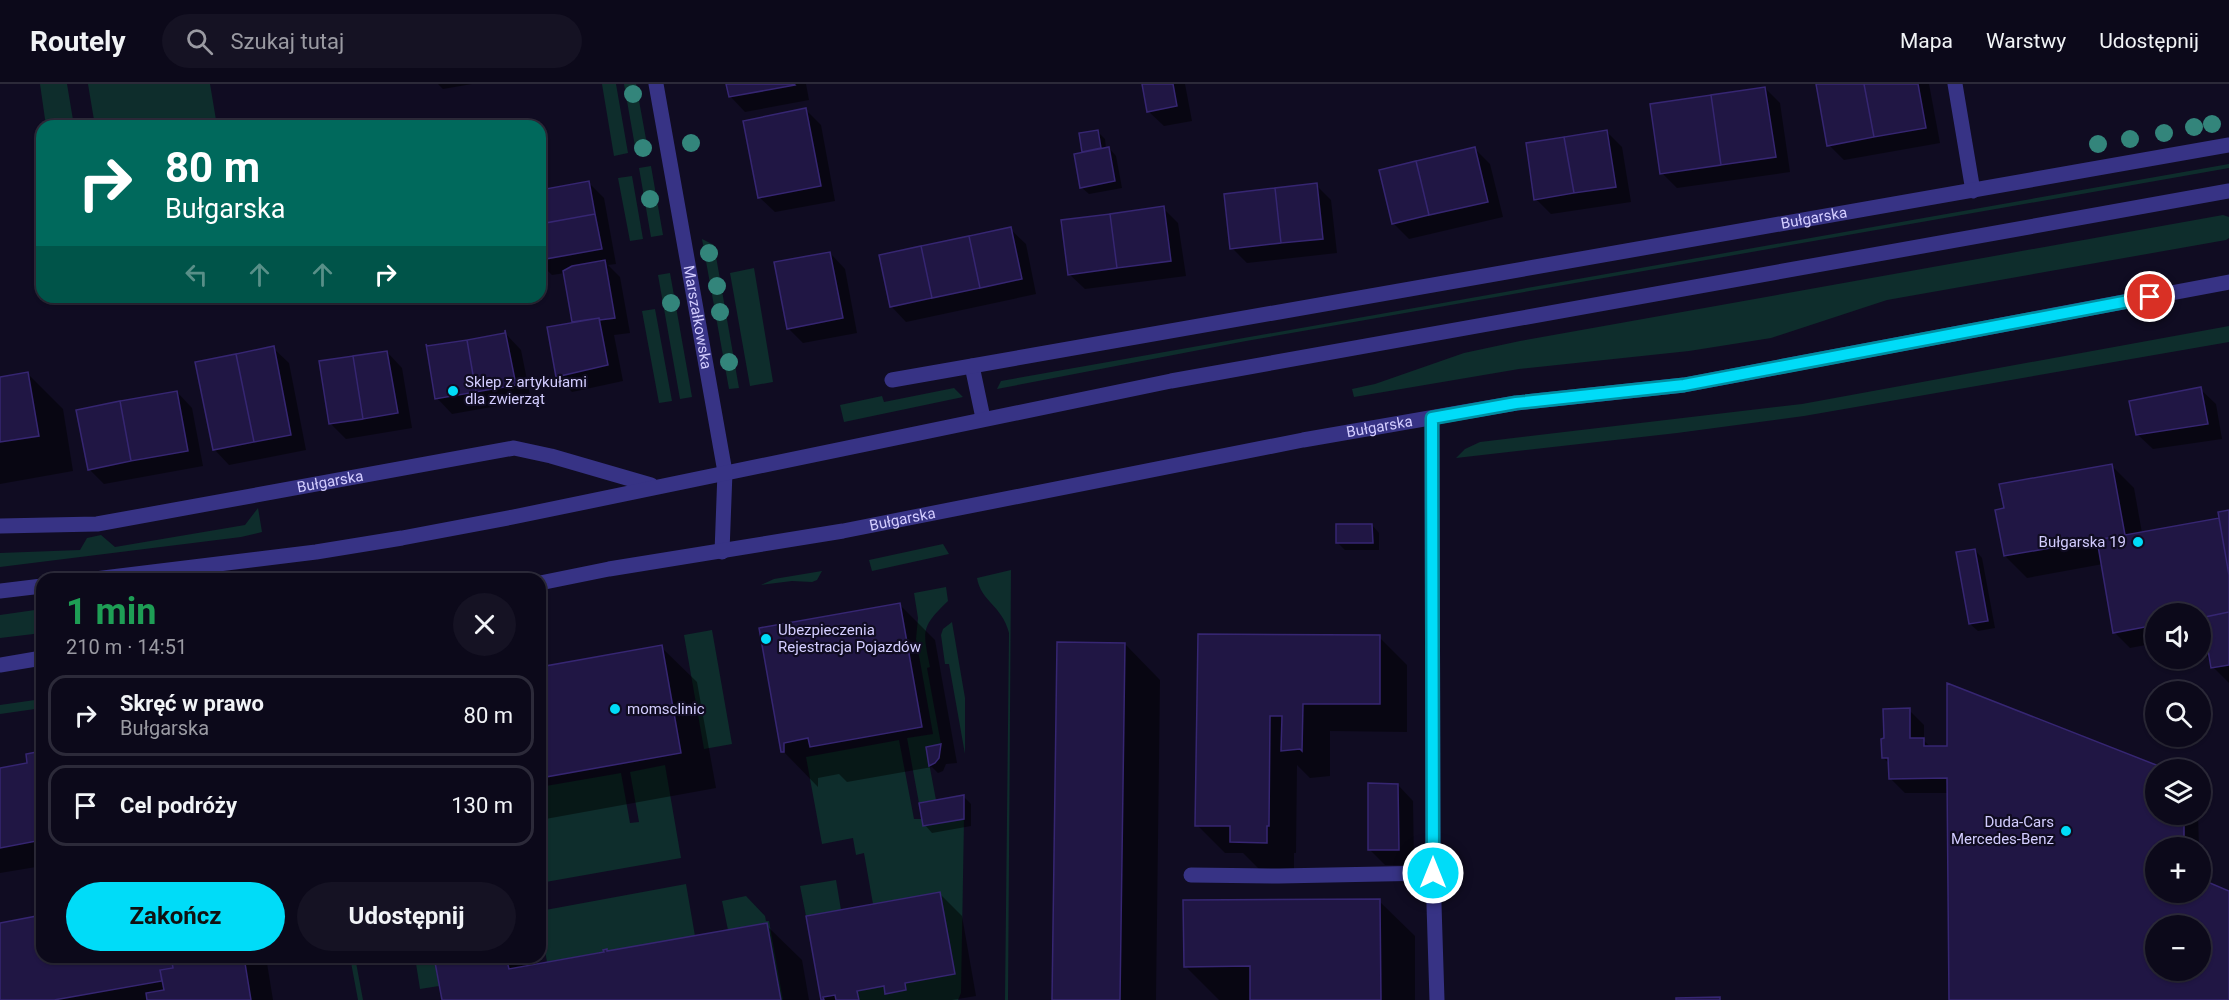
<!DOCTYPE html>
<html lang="pl">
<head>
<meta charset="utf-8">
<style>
	:root { --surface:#0c091a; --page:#151223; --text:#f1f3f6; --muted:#9a9aa2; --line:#2c2a39; --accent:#00dcf8 }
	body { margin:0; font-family:Roboto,sans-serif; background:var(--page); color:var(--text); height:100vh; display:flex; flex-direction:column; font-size:22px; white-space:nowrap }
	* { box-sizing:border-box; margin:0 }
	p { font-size:20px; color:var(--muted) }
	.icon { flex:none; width:33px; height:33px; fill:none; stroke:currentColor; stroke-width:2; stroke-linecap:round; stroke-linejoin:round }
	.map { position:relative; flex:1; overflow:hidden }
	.side { position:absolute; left:36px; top:489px; width:510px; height:390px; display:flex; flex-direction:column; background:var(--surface); border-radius:18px; box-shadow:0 2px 4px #0004,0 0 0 2px var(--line) }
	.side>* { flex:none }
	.banner { position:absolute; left:36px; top:36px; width:510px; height:183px; border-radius:18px; box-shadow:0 2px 4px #0004,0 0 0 2px var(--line); background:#00695c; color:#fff; overflow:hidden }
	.tools { position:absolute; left:2145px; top:519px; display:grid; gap:12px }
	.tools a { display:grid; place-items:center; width:66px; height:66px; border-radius:50%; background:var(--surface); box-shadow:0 2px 4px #0004,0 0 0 2px var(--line); font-size:30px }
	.pin { position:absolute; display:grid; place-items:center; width:51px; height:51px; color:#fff; margin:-26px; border:3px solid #fff; border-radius:50%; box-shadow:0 2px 6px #0007 }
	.me { position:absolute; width:66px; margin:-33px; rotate:0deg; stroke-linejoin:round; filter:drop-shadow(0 0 4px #0008) }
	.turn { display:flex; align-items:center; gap:21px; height:126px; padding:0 30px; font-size:27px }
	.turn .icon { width:78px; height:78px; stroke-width:2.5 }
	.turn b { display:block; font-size:42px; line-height:51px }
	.lanes { display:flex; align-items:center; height:57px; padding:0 30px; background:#0003; justify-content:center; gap:30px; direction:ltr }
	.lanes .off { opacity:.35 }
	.round { display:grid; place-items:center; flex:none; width:63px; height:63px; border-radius:32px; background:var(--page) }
	.head { display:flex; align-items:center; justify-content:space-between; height:102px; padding:0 30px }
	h1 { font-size:36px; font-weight:700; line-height:45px; color:#1e9e55 }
	.primary-button { display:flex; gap:12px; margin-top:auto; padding:12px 30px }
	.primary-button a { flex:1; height:69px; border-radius:36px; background:var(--accent); color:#111; font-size:24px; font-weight:700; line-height:69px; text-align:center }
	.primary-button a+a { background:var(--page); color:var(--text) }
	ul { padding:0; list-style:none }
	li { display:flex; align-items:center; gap:18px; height:81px; margin:0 12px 9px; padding:0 18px; border:3px solid var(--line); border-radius:18px }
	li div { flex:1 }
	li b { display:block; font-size:22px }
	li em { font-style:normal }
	header { display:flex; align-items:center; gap:36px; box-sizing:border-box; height:84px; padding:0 30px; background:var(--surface); border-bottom:2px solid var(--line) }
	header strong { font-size:28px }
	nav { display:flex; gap:33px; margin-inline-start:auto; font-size:21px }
	.search { width:420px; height:54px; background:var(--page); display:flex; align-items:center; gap:15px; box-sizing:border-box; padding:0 21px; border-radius:33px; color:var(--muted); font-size:22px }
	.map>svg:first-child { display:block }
	.green { fill:#0e2d2c }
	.shadow { fill:#0007; fill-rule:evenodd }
	.building { fill:#201644; stroke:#362672; stroke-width:1.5; fill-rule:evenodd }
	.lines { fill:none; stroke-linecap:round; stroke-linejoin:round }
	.minor { stroke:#373385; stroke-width:15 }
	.tree { fill:#33857b }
	.route-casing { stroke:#008fa1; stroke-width:15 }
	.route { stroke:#00dcf8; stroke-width:10 }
	.poi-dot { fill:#00dcf8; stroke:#100c22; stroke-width:2 }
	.labels { text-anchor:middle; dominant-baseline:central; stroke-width:4.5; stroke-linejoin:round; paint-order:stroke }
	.street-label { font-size:15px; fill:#d3cdff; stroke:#100c22 }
	.poi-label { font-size:15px; fill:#d3cdff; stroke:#100c22; text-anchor:start }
</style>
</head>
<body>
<header>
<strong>Routely</strong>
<div class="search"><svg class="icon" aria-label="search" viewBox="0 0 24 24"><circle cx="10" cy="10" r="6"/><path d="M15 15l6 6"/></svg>Szukaj tutaj</div>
<nav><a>Mapa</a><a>Warstwy</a><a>Udostępnij</a></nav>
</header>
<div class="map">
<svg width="2229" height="916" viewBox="0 0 2229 916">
	<rect width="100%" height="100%" fill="#100c22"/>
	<path class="green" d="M 40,0 L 67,0 L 74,42 L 46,42 Z
		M 88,0 L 210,0 L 217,42 L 95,42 Z
		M 602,0 L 616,0 L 628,69 L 614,72 Z
		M 624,0 L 636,0 L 648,66 L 636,68 Z
		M 2229,80 L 2229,84 L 1246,257 L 997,305 L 1001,297 Z
		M 651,82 L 663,151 L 651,153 L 639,84 Z
		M 632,92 L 643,155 L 630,157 L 618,94 Z
		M 2223,131 L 2229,133 L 2229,154 L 2226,156 L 1887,216 L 1771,254 L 1689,267 L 1519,285 L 1354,313 L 1352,305 L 1375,300 L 1464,269 L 1520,257 Z
		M 702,155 L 714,161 L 739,304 L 729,305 Z
		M 754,184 L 773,298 L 750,302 L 730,189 Z
		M 670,189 L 692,313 L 680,315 L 658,191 Z
		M 655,225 L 672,317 L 659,319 L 642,227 Z
		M 2229,242 L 2229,258 L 1804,332 L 1677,349 L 1456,374 L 1465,365 L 1480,358 L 1802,320 Z
		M 954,304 L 963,313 L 844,338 L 840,321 L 882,312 L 884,318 Z
		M 258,424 L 262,448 L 241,453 L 0,483 L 0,469 L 80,466 L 87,454 L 101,451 L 115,463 L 245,441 Z
		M 943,460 L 949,470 L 872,487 L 869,476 Z
		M 1011,486 L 1008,916 L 1005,916 L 1009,549 C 1002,521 981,518 977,494 Z
		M 822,487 L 817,496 L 812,498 L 792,497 L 761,501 L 774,495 Z
		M 946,503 L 948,517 C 920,544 923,547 930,583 L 927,584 L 941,660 L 926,663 L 936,716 L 919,719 L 907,654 L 933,650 L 916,555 L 918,534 L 914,509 Z
		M 42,525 L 42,549 L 0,554 L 0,531 Z
		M 952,538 L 965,614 L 965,670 L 949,580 L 945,580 L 941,551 L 943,545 Z
		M 712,546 L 732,660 L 704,665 L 684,551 Z
		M 42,615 L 42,624 L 0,630 L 0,621 Z
		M 899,656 L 914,735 L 964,735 L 961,909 L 958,916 L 859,916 L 857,907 L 884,902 L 886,910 L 906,906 L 905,899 L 955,890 L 940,809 L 873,820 L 864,769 L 856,771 L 853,754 L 822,760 L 806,673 Z
		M 665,681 L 681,774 L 540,799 L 540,703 L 621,689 L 630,739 L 639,738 L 630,688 Z
		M 836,796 L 841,826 L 806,832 L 800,802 Z
		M 686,800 L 695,852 L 607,867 L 604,866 L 604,868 L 547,878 L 540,839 L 540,827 Z
		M 746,812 L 765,832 L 766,837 L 769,837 L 783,916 L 781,916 L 728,846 L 722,817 Z
		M 350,873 L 355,873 L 363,916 L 358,916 Z
		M 415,873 L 434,873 L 439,902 L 420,905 Z"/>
	<path class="shadow" d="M 438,0 L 472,0 L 443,5 Z
		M 728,0 L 806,0 L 809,16 L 745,28 L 730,12 Z
		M 1143,0 L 1185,0 L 1192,37 L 1164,42 L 1148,27 Z
		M 1818,0 L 1929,0 L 1940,59 L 1844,76 L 1829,61 Z
		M 1765,4 L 1780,19 L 1790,88 L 1677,104 L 1662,89 Z
		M 806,26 L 821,41 L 835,117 L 775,128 L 759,113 Z
		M 1097,47 L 1105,55 L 1106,65 L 1109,64 L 1116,72 L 1122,104 L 1089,110 L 1081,103 L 1084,69 L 1081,50 Z
		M 1607,48 L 1622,63 L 1631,118 L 1551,130 L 1536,115 Z
		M 1475,65 L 1490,80 L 1503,133 L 1409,155 L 1393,139 Z
		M 589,99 L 604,114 L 616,180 L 608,181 L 620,193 L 630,249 L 614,251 L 623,297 L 572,308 L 557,292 L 574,239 L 565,189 L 552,191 L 540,179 L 540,107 Z
		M 1316,101 L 1331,116 L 1337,169 L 1247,179 L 1232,164 Z
		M 1163,124 L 1178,139 L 1186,192 L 1085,205 L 1069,190 Z
		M 1010,145 L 1026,160 L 1036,210 L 906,238 L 891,222 Z
		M 830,169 L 845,185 L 857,249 L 803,259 L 788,244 Z
		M 540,180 L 543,196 L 540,196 Z
		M 506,250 L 521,266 L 531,316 L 452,330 L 437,314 L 428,264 Z
		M 273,264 L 289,279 L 306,366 L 229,381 L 214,365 Z
		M 387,268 L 402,284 L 412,344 L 346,355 L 331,340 Z
		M 28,290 L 63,325 L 73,387 L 0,400 L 0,294 Z
		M 2200,305 L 2216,320 L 2222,355 L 2153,365 L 2137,350 Z
		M 177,308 L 192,324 L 203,382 L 104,400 L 89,385 Z
		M 2112,382 L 2134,404 L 2142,449 L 2221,435 L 2229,427 L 2229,599 L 2213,583 L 2211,577 L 2200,566 L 2200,530 L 2156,530 L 2156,559 L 2130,564 L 2114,548 L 2103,480 L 2027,494 L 2005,472 Z
		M 1372,441 L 1379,449 L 1379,466 L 1345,466 L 1338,459 Z
		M 1975,466 L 1982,474 L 1995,544 L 1978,547 L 1970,540 Z
		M 900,521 L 935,556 L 957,679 L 946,680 L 943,687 L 938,689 L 932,683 L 847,698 L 839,690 L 818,694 L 818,703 L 783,667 L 761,545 Z
		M 1199,551 L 1379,553 L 1407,581 L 1407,648 L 1330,647 L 1330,692 L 1310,694 L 1297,681 L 1296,769 L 1294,769 L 1294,786 L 1260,786 L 1243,769 L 1225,769 L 1197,741 Z
		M 1125,560 L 1160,596 L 1156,916 L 1054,916 Z
		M 661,563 L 697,598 L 716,704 L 540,736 L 540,585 Z
		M 1948,601 L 2050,639 L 2054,644 L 2156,686 L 2156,730 L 2198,730 L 2199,764 L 2156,764 L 2156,808 L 2229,811 L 2229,916 L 1951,916 L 1949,709 L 1905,709 L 1890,694 L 1890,680 L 1883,674 L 1909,626 L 1924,641 L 1924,657 L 1931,663 L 1949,663 ZM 2156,842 L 2200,842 L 2200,886 L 2156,886 Z
		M 42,669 L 42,782 L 0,789 L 0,685 L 29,680 Z
		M 1398,701 L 1413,717 L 1414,781 L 1385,781 L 1369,765 Z
		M 964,713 L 971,720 L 971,742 L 932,749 L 925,741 Z
		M 940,810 L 962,832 L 976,912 L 952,916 L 825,916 L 822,913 Z
		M 1379,817 L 1415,852 L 1415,916 L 1219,916 L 1185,882 Z
		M 42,833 L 42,873 L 266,873 L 273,916 L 0,916 L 0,840 Z
		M 766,841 L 802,876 L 809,916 L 443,916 L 436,873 L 535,873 L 536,882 Z"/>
	<path class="building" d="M 726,0 L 794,0 L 795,1 L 729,13 Z
		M 1142,0 L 1173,0 L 1177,22 L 1147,28 Z
		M 1816,0 L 1864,0 L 1874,53 L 1827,62 Z
		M 1864,0 L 1918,0 L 1926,44 L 1874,53 Z
		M 1765,3 L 1776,73 L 1721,81 L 1711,11 Z
		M 1711,11 L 1721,81 L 1660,90 L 1650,20 Z
		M 806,24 L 821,102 L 758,114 L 743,37 Z
		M 1098,46 L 1101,64 L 1082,68 L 1079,49 Z
		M 1607,46 L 1616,103 L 1574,109 L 1564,53 Z
		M 1564,53 L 1574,109 L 1534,116 L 1526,59 Z
		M 1109,63 L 1115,97 L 1080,104 L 1074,70 Z
		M 1475,63 L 1488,118 L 1429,131 L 1416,77 Z
		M 1416,77 L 1429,131 L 1392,140 L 1379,86 Z
		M 589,97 L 595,130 L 540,140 L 540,106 Z
		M 1317,99 L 1323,155 L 1281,159 L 1275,104 Z
		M 1275,104 L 1281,159 L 1230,165 L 1224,110 Z
		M 1164,122 L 1171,177 L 1117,184 L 1110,130 Z
		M 595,130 L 602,165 L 540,176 L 540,140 Z
		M 1110,130 L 1117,184 L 1068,191 L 1061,136 Z
		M 1011,143 L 1022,195 L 980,204 L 969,152 Z
		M 969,152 L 980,204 L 932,214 L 921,162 Z
		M 921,162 L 932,214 L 890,223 L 879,171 Z
		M 830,168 L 843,234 L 787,245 L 774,178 Z
		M 605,176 L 615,234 L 600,236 L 599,234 L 572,238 L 563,187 L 572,182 Z
		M 599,234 L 608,281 L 556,293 L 547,243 Z
		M 505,246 L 516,301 L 476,308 L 467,256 L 505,249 Z
		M 467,256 L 476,308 L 435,315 L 426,260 L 427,262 Z
		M 274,262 L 291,351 L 254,358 L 236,270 Z
		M 387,267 L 398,329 L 363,335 L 353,272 Z
		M 236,270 L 254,358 L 213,366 L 195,278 Z
		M 353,272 L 363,335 L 329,340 L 319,277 Z
		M 28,288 L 39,352 L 0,358 L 0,293 Z
		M 2201,303 L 2208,340 L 2136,351 L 2129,317 Z
		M 177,307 L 188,367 L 131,377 L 120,317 Z
		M 120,317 L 131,377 L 88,386 L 76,326 Z
		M 2112,380 L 2125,451 L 2004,472 L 1995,426 L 2004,424 L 1999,400 Z
		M 2229,426 L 2229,491 L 2218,428 Z
		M 2219,434 L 2229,491 L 2229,528 L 2200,534 L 2200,530 L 2156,530 L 2156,541 L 2113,549 L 2097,456 Z
		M 1336,440 L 1372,440 L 1373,459 L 1336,459 Z
		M 1975,465 L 1988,537 L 1969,540 L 1956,468 Z
		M 900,519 L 922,643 L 810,663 L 808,654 L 784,659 L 784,668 L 781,668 L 759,544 Z
		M 2229,528 L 2229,581 L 2211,584 L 2207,560 L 2200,561 L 2200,534 Z
		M 1198,550 L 1380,551 L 1380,620 L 1303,620 L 1302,667 L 1300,665 L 1281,667 L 1282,632 L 1270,632 L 1269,742 L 1267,742 L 1267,759 L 1230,758 L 1230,742 L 1195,742 Z
		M 1057,558 L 1125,559 L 1120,916 L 1052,916 Z
		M 662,561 L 681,669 L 540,694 L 540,583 Z
		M 1947,599 L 2169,686 L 2156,686 L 2156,730 L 2184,730 L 2184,764 L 2156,764 L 2156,808 L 2200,808 L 2200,798 L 2210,799 L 2229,807 L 2229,916 L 1949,916 L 1947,694 L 1889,695 L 1888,674 L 1882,674 L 1881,655 L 1884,654 L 1883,625 L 1910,624 L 1910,654 L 1924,654 L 1924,662 L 1947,662 ZM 2156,842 L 2200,842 L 2200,886 L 2156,886 Z
		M 941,660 L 939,674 L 935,679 L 929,682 L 926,663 Z
		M 42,667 L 42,756 L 0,764 L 0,684 L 27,679 L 26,670 Z
		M 1368,699 L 1398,700 L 1399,766 L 1368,766 Z
		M 964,711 L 964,735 L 923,742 L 919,719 Z
		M 940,808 L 955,890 L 905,899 L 906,906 L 885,910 L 884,902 L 857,907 L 859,916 L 836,916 L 835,911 L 823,913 L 824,916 L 821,916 L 806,832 Z
		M 1380,815 L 1381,916 L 1250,916 L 1250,882 L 1184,883 L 1183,816 Z
		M 42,831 L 42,873 L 171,873 L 173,884 L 160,886 L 162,897 L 54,916 L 0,916 L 0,839 Z
		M 767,839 L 781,916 L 442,916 L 434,873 L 506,873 L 509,885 L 604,868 L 603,866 L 607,865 L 607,867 Z
		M 171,873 L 244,873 L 251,916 L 147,916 L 146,909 L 164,906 L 160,886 L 173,884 Z
		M 1720,913 L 1720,916 L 1676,916 L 1676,914 Z"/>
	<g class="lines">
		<g class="minor">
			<path id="s1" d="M 656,0 L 725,388 L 722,468"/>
			<path d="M 1955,0 L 1973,107"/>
			<path d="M 972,282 L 983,334"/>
			<path id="s2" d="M 892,296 L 2229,61"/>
			<path d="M 1432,334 L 1433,789 L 1437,916"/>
			<path id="s3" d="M 0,442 L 97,440 L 514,364 L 551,372 L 651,401"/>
			<path d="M 95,495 L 316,468 L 402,454 L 513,433 L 1171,297 L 2229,107"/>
			<path id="s4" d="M 540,499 L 609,485 L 843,447 L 1303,356 L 1516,319 L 1684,301 L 2229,198"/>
			<path d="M 0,507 L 42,502"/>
			<path d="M 0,581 L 42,574"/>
			<path d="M 1191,791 L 1279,792 L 1433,789"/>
		</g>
	</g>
	<g class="tree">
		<circle cx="633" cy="10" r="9"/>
		<circle cx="2212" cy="40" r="9"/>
		<circle cx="2194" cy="43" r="9"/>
		<circle cx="2164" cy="49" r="9"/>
		<circle cx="2130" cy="55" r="9"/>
		<circle cx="691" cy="59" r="9"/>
		<circle cx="2098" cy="60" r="9"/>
		<circle cx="643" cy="64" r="9"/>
		<circle cx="650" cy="115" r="9"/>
		<circle cx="709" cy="169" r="9"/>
		<circle cx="717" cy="202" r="9"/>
		<circle cx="671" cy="219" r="9"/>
		<circle cx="720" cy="228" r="9"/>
		<circle cx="729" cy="278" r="9"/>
	</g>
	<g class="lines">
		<g class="route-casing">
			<path id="route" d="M 1433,789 L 1432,334 L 1516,319 L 1684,301 L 2150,213"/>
		</g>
		<use href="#route" class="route"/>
	</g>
	<g class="poi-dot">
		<circle cx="453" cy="307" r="6"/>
		<circle cx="2138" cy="458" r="6"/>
		<circle cx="766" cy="555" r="6"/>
		<circle cx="615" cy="625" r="6"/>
		<circle cx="2066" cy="747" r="6"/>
	</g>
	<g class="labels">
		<g class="street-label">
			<text stroke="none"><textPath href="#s2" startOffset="936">Bułgarska</textPath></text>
			<text stroke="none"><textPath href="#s1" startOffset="237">Marszałkowska</textPath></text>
			<text stroke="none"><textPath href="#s4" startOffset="854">Bułgarska</textPath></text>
			<text stroke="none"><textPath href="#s3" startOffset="334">Bułgarska</textPath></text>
			<text stroke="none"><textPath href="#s4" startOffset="368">Bułgarska</textPath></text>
		</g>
		<g class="poi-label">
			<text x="465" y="298">Sklep z artykułami<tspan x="465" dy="17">dla zwierząt</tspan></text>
			<text x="2126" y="458" text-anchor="end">Bułgarska 19</text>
			<text x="778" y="546">Ubezpieczenia<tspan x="778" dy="17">Rejestracja Pojazdów</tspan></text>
			<text x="627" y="625">momsclinic</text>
			<text x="2054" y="738" text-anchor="end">Duda-Cars<tspan x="2054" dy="17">Mercedes-Benz</tspan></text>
		</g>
	</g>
</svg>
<div class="tools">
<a><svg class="icon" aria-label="sound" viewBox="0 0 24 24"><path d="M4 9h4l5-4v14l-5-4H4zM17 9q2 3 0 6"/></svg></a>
<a><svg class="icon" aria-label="search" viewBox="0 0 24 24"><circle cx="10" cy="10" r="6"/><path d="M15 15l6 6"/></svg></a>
<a><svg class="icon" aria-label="layers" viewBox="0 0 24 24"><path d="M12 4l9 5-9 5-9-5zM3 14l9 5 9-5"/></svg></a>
<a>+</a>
<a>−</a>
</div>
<div class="pin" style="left:2150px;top:213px;background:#d93025"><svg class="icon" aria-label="arrive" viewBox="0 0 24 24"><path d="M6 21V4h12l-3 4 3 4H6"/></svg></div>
<svg class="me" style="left:1433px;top:789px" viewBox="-20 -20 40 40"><circle r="17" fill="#00dcf8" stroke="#fff" stroke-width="3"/><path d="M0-11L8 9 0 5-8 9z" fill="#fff"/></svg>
<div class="banner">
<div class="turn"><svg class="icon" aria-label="right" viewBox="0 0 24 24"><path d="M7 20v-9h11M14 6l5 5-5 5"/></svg><div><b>80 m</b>Bułgarska</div></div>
<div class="lanes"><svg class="icon off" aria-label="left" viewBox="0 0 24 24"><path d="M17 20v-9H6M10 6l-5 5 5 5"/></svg><svg class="icon off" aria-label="ahead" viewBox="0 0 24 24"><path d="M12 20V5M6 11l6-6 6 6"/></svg><svg class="icon off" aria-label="ahead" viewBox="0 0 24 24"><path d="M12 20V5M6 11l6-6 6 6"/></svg><svg class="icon" aria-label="right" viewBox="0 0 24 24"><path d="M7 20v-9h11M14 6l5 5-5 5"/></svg></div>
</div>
<section class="side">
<div class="head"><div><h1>1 min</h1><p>210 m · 14:51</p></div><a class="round"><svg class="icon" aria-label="close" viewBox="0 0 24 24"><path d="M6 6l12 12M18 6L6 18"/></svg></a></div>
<ul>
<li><svg class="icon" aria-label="right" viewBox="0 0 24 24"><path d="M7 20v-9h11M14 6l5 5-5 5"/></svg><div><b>Skręć w prawo</b><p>Bułgarska</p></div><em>80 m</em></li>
<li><svg class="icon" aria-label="arrive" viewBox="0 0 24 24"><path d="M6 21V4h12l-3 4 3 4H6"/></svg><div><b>Cel podróży</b></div><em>130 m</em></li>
</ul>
<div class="primary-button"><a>Zakończ</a><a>Udostępnij</a></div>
</section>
</div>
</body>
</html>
